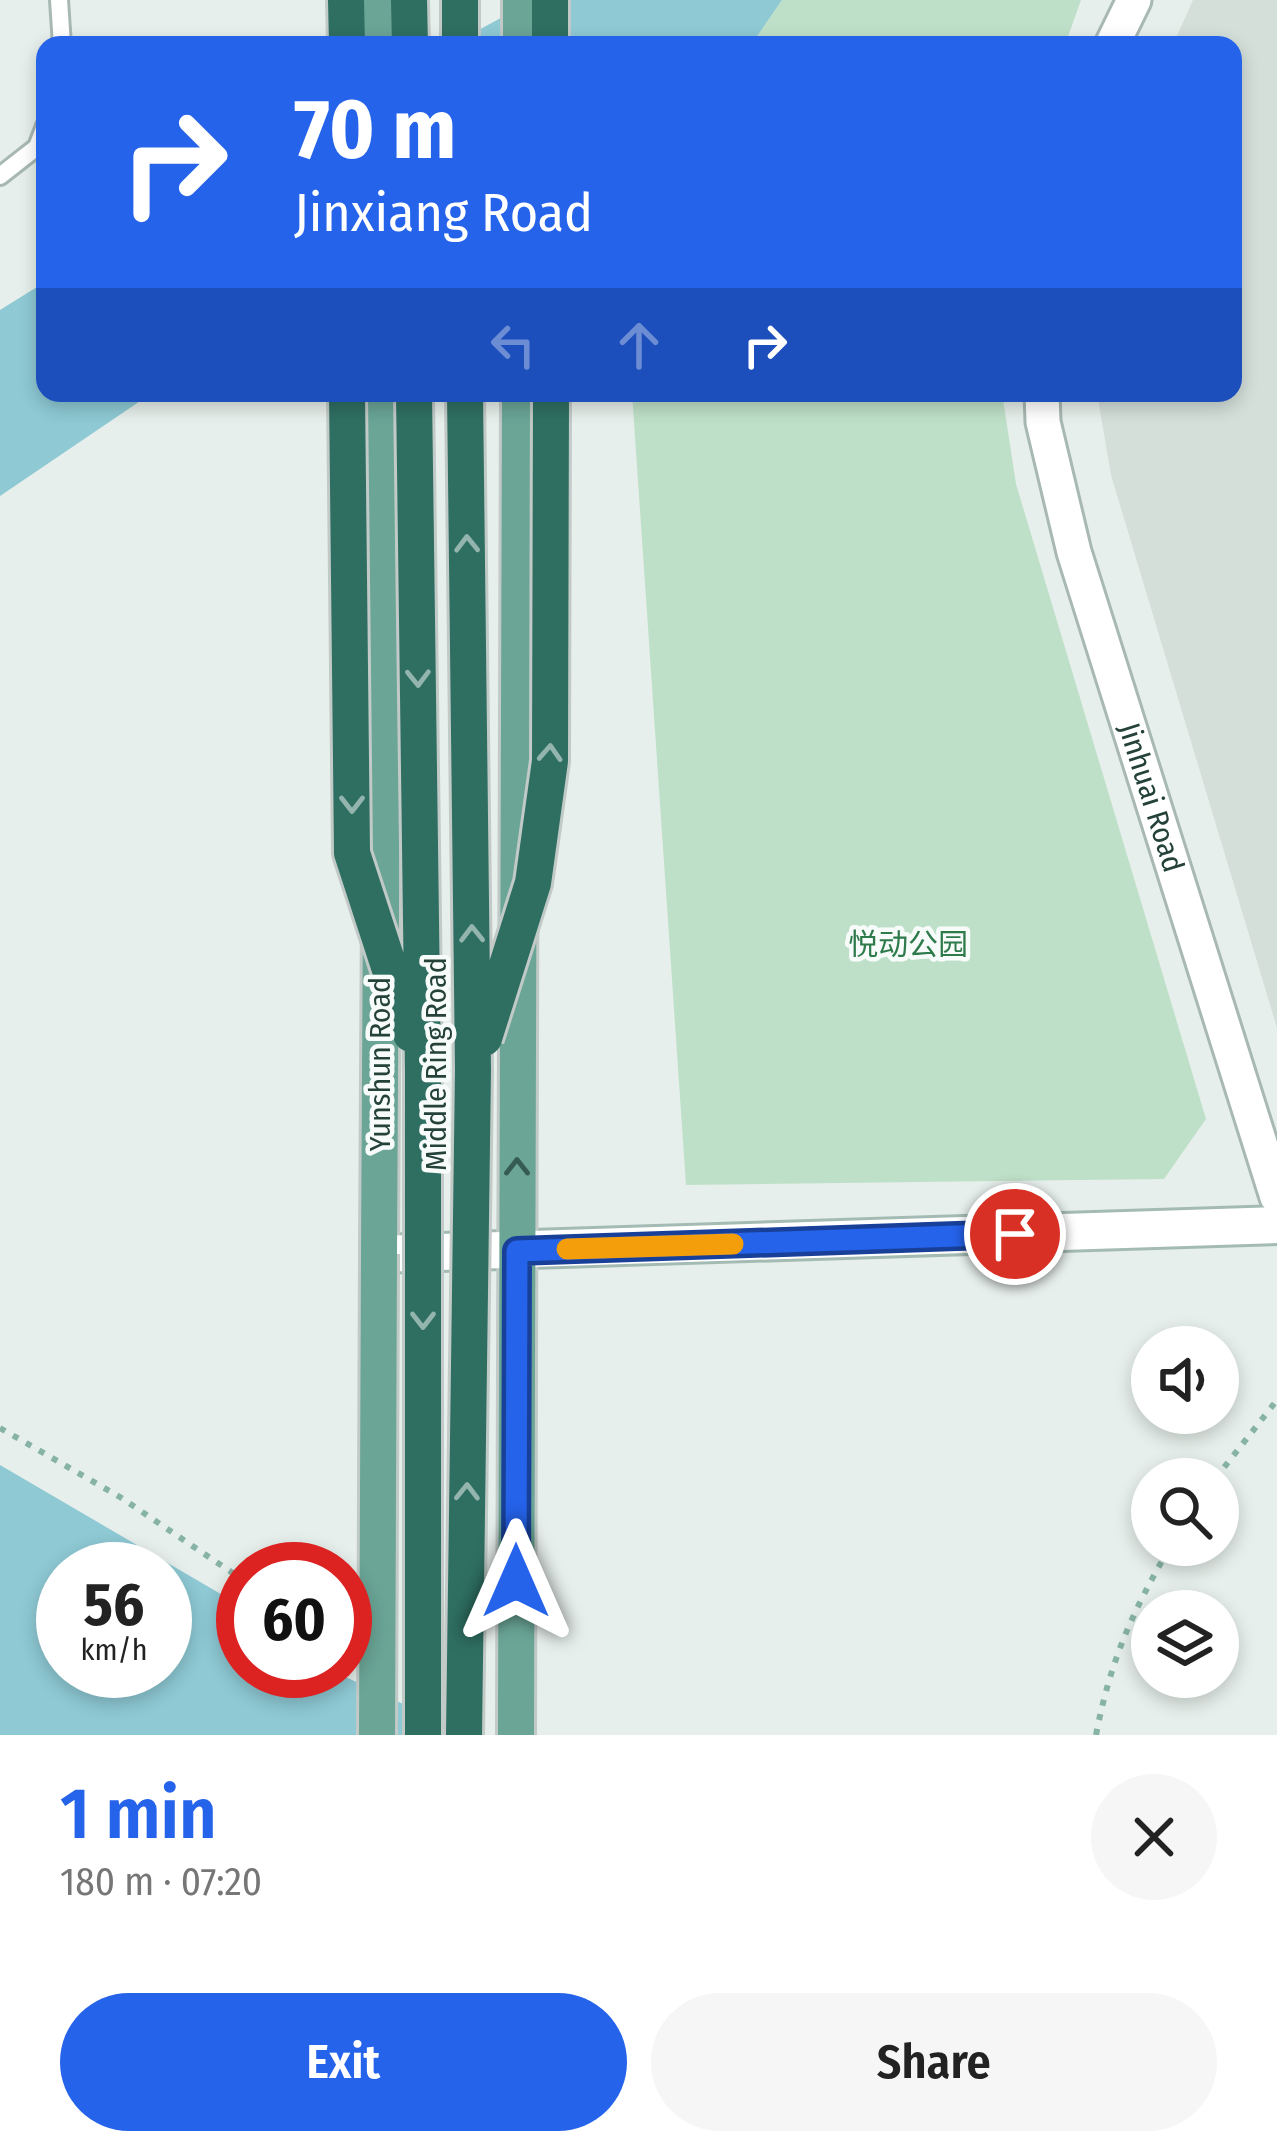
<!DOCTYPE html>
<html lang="en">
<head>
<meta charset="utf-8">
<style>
	:root { --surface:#fff; --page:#f6f6f6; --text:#222; --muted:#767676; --accent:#2563eb }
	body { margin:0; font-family:"Fira Sans Condensed","Noto Sans SC",sans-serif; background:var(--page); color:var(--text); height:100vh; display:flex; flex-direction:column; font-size:45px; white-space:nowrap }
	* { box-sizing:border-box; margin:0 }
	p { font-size:39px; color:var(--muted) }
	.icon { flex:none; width:66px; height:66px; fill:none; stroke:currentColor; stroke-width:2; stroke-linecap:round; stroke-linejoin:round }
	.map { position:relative; height:1735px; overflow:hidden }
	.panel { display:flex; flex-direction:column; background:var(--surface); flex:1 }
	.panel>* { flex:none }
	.top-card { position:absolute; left:36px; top:36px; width:1206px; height:366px; border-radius:24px; box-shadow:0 6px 18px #0003; background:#2563eb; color:#fff; overflow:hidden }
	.controls { position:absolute; left:1131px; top:1326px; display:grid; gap:24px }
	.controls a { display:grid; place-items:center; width:108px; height:108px; border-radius:50%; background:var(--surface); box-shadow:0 6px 18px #0003; font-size:60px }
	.speed { position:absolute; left:36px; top:1542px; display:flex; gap:24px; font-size:60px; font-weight:700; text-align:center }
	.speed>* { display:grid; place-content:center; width:156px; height:156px; border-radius:50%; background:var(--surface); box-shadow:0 6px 18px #0003; line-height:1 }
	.speed small { font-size:30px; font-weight:400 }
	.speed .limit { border:18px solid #d22; background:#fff; color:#111 }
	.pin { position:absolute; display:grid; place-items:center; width:102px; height:102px; color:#fff; margin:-51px; border:6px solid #fff; border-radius:50%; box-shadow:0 3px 12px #0007 }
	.me { position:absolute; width:132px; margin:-66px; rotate:0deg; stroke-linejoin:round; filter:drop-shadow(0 0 9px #0008) }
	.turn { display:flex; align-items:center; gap:42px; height:252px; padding:0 60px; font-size:54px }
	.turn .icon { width:156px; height:156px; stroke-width:2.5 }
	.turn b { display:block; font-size:84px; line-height:102px }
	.lanes { display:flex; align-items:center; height:114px; padding:0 60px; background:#0003; justify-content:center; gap:60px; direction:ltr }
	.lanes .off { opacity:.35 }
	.round { display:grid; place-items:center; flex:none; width:126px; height:126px; border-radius:63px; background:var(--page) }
	.headline { display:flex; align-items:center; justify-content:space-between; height:204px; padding:0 60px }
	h1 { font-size:72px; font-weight:600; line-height:90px; color:var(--accent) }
	.button { display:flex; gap:24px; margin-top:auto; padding:24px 60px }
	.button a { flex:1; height:138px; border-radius:72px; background:var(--accent); color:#fff; font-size:48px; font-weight:600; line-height:138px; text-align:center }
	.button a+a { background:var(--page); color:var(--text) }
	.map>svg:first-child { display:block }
	.built { fill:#d4dfda }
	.green { fill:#bfe0c8 }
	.water { fill:#8ec9d4; fill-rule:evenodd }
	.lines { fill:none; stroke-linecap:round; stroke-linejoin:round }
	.lane-casing { stroke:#a8b8b2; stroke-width:22 }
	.street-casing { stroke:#a8b8b2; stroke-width:39 }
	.secondary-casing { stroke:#a4bbb3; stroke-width:42 }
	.primary-casing { stroke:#c2cac8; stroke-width:42 }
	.highway-casing { stroke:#c2cac8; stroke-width:42 }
	.path { stroke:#86b3a5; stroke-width:6; stroke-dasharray:6 9; stroke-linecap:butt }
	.lane { stroke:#fff; stroke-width:16 }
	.street { stroke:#fff; stroke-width:33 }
	.secondary { stroke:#fff; stroke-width:36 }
	.primary { stroke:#6aa596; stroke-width:36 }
	.highway { stroke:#2f6f62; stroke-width:36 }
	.primary-bridge-casing { stroke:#c2cac8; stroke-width:42; stroke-linecap:butt }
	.highway-bridge-casing { stroke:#c2cac8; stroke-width:42; stroke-linecap:butt }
	.primary-bridge { stroke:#6aa596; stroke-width:36 }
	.highway-bridge { stroke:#2f6f62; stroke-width:36 }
	.oneway { stroke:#93b5ae }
	.oneway2 { stroke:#365b51 }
	.route-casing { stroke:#184099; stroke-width:30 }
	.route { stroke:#2563eb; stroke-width:21 }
	.slow { stroke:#f59e0b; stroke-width:21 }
	.labels { text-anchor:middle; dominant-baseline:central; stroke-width:9; stroke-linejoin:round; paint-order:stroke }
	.street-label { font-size:30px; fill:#24423a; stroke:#f7fbf9 }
	.park-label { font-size:30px; fill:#2d7a4b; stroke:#f7fbf9 }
</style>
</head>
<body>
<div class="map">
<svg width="1277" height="1735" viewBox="0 0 1277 1735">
	<rect width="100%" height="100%" fill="#e6efeb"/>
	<path class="built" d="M 1193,0 L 1277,0 L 1277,1028 L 1111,475 L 1097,393 L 1233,393 L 1233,45 L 1173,45 Z"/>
	<path class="green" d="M 782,0 L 1081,0 L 1065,45 L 751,45 Z
		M 632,393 L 1002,393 L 1016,484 L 1206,1119 L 1164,1179 L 686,1185 Z"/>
	<path class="water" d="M 534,0 L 782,0 L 751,45 L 451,45 Z
		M 45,282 L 45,393 L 152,393 L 0,496 L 0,310 Z
		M 0,1465 L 243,1607 L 243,1671 L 333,1671 L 469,1735 L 0,1735 ZM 63,1569 L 165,1569 L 165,1671 L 63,1671 Z"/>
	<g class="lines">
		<g class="lane-casing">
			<path id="lane" d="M 59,0 L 62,45
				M 0,176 L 37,147 L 45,126"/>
		</g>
		<g class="street-casing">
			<g id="street">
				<path d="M 1112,45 L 1134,0"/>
				<path id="s1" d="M 1042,393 L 1043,422 L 1074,552 L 1277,1197"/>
			</g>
		</g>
		<g class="secondary-casing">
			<path id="secondary" d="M 379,1254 L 1277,1225"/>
		</g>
		<g class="primary-casing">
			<path id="primary" d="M 374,0 L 375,45
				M 521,45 L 521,0
				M 379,393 L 382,731 L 379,1254
				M 517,1368 L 520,393"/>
		</g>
		<g class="highway-casing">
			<path id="highway" d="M 346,0 L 347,45
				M 409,0 L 410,45
				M 460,0 L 460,45
				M 550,0 L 550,45"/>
		</g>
		<path class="path" d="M 0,1428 L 120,1497 L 243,1580
			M 1215,1479 L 1277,1400
			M 1096,1735 C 1111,1658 1132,1613 1171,1545"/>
		<use href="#lane" class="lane"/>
		<use href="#street" class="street"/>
		<use href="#secondary" class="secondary"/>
		<use href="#primary" class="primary"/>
		<use href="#highway" class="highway"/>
		<g class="primary-bridge-casing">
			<path id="primary-bridge" d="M 377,1735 L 379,1254
				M 516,1735 L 517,1368"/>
		</g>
		<g class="highway-bridge-casing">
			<path id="highway-bridge" d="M 347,393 L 352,853 L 411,1034
				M 414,393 L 423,1071 L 423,1735
				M 484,1038 L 533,883 L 550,761 L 551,393
				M 464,1735 L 473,1070 L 465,393"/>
		</g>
		<use href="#primary-bridge" class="primary-bridge"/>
		<use href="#highway-bridge" class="highway-bridge"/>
	</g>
	<defs><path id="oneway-chevron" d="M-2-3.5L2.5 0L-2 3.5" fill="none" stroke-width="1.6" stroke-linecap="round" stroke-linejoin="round" transform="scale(3)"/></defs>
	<g class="oneway">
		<use href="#oneway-chevron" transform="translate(467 544) rotate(-91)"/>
		<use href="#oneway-chevron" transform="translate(418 678) rotate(89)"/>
		<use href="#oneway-chevron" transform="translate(550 753) rotate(-87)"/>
		<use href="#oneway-chevron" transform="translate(352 804) rotate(90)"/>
		<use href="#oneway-chevron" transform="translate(472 934) rotate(-91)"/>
		<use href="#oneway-chevron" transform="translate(423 1320) rotate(90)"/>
		<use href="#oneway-chevron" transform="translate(467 1492) rotate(-89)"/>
	</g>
	<use class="oneway2" href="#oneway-chevron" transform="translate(517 1167) rotate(-90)"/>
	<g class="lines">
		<g class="route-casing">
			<path id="route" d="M 516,1581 L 517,1251 L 1015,1234"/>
		</g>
		<use href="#route" class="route"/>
		<path class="slow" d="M 567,1249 L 733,1244"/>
	</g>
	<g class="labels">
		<g class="street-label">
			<text stroke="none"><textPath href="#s1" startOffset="420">Jinhuai Road</textPath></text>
			<text transform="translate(380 1064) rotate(-90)">Yunshun Road</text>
			<text transform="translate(436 1064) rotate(-90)">Middle Ring Road</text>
		</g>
		<g class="park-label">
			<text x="908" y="945">悦动公园</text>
		</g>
	</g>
</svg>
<div class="controls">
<a><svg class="icon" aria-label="sound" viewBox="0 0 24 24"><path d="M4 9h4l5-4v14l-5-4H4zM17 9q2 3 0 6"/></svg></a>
<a><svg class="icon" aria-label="search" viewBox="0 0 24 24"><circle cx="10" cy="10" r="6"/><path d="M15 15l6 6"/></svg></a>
<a><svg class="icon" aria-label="layers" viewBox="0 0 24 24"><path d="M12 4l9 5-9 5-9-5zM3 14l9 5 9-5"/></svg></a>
</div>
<div class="speed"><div>56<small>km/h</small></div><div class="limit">60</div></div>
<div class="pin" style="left:1015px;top:1234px;background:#d93025"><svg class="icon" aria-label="arrive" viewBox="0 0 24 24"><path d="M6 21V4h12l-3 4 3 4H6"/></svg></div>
<svg class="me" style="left:516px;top:1581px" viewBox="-20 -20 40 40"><path d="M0-17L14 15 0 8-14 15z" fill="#2563eb" stroke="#fff" stroke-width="4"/></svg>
<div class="top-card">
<div class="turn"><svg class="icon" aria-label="right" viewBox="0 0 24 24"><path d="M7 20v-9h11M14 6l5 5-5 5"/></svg><div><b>70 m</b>Jinxiang Road</div></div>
<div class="lanes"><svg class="icon off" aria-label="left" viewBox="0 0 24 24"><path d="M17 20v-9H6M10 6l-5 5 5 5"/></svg><svg class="icon off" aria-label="ahead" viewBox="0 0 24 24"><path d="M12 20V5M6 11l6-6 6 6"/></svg><svg class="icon" aria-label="right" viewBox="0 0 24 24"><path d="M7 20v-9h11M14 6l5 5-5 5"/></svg></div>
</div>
</div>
<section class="panel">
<div class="headline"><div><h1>1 min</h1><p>180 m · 07:20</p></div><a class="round"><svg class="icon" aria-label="close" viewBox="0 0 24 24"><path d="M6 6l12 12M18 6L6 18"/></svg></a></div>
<div class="button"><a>Exit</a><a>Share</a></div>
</section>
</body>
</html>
